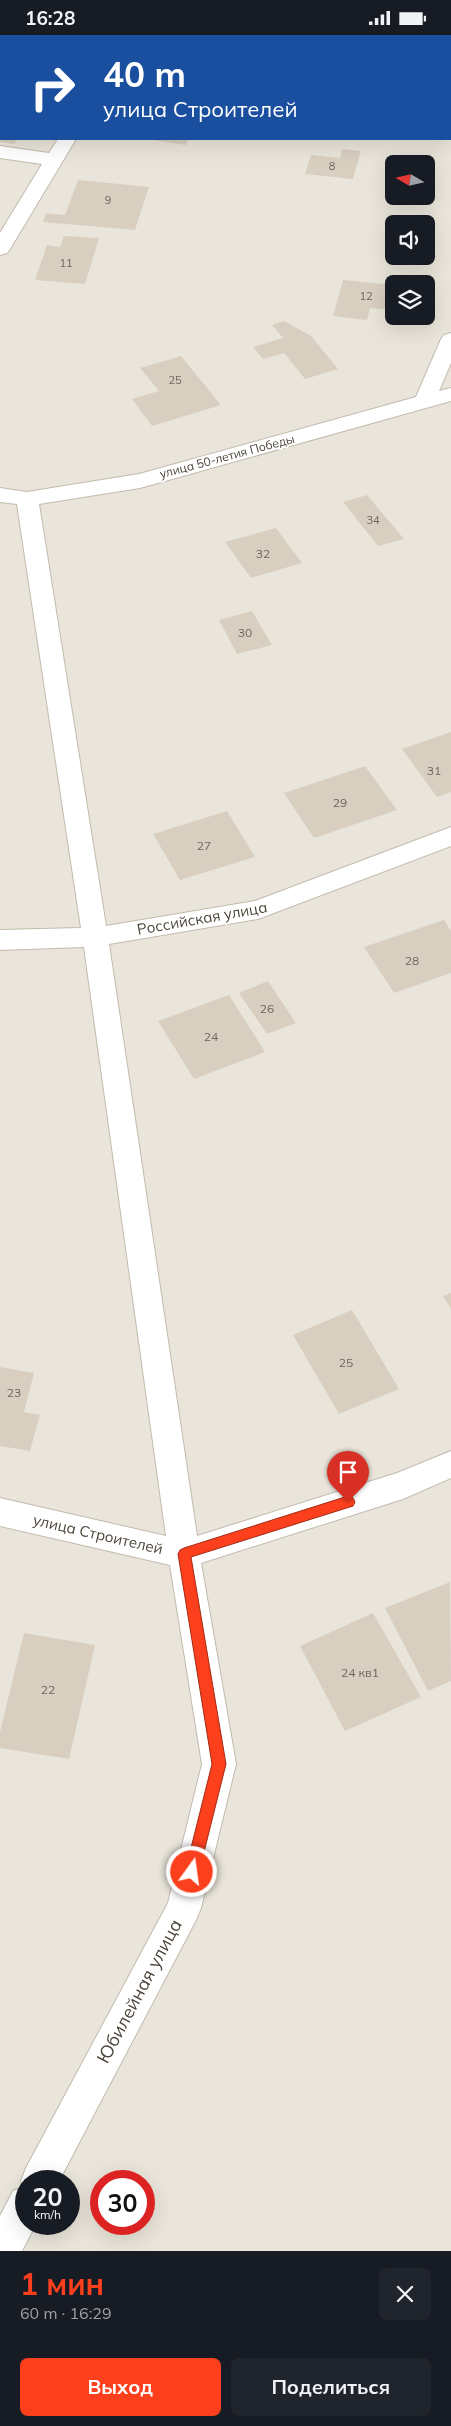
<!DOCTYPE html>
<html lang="ru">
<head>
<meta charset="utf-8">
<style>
	:root { --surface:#171b24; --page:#20242c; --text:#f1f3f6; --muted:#9ea1a6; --accent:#fc3f1d }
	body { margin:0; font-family:Mulish,sans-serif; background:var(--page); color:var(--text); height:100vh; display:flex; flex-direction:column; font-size:19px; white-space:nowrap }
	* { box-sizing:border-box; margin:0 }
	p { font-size:16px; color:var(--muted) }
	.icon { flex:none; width:28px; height:28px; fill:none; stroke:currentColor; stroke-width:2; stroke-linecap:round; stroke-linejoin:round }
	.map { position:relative; height:2216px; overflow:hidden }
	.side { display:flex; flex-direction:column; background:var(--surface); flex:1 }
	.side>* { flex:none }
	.guide { position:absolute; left:0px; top:0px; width:451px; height:105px; box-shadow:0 5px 20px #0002; background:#1a4fa0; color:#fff; overflow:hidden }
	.needle { width:32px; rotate:279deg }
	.tools { position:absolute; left:385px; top:120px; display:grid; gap:10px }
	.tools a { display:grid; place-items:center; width:50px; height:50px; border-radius:8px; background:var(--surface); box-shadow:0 5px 20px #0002; font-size:25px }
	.speed { position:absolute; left:15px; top:2135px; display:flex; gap:10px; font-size:25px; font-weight:700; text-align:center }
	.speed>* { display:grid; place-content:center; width:65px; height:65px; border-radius:50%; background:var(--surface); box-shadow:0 5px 20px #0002; line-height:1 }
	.speed small { font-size:12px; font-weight:400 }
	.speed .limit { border:8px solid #d22; background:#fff; color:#111 }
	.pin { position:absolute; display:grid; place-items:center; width:42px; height:42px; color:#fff; margin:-51px -21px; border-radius:50% 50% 50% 0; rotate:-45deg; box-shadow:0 0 5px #0007 }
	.pin .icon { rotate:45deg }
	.me { position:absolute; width:55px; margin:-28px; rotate:14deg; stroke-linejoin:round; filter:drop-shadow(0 0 4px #0008) }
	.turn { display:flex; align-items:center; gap:18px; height:105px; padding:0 20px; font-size:22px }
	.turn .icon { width:65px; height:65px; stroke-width:2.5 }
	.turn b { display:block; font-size:35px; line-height:42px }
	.round { display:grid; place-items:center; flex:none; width:52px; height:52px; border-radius:8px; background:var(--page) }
	.head { display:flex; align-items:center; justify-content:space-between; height:85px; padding:0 20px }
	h1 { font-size:30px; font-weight:700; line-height:38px; color:var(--accent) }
	.button { display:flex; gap:10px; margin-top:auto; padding:10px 20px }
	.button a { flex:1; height:58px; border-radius:8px; background:var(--accent); color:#fff; font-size:20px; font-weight:700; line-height:58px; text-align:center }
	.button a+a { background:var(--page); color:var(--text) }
	.status { display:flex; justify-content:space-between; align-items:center; height:35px; padding:0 25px; background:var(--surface); direction:ltr }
	.status svg { height:14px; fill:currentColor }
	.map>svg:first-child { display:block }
	.residential { fill:#eae5da; fill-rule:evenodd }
	.building { fill:#d8cfc1 }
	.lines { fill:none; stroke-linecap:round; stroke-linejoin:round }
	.minor-casing { stroke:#c2bbae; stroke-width:2 }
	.minor { fill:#fff; fill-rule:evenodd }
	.route { fill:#fc3f1d; stroke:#a42913 }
	.labels { text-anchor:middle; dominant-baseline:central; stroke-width:4; stroke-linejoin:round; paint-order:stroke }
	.far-number-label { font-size:11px; fill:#6e675b }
	.far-street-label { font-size:12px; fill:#4b4439; stroke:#fff }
	.number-label { font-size:12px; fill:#6e675b }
	.street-label { font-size:15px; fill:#4b4439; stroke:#fff }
	.near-street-label { font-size:18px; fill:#4b4439; stroke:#fff }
</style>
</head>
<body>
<div class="status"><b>16:28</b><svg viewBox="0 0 49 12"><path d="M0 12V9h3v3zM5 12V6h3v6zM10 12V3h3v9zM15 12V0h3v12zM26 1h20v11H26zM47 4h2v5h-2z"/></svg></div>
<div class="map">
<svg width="451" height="2216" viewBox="0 0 451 2216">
	<rect width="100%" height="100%" fill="#f6f3ec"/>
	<path class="residential" d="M 0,0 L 451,0 L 451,2216 L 0,2216 ZM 1,1 L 450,1 L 450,104 L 1,104 ZM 394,129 L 426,129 L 426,161 L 394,161 ZM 394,189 L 426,189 L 426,221 L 394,221 ZM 394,249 L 426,249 L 426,281 L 394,281 ZM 26,2146 L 69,2146 L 69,2189 L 26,2189 ZM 101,2146 L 144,2146 L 144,2189 L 101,2189 Z"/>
	<path class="building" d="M 0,104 L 17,104 L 14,109 L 0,107 Z
		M 145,104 L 188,104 L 186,110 Z
		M 342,114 L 361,116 L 353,144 L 305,139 L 311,120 L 340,123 Z
		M 78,145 L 149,152 L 135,195 L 43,187 L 46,178 L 65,180 Z
		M 64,201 L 99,203 L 85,249 L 35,245 L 47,210 L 60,212 Z
		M 343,245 L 394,250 L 394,275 L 370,273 L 367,285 L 333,281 Z
		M 284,286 L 311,301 L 338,334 L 305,344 L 284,318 L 263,324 L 253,312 L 283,303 L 272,290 Z
		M 181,321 L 221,370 L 152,391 L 132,364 L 159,356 L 140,333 Z
		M 367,460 L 404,504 L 378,511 L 343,467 Z
		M 276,493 L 302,528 L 251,543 L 225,507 Z
		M 252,576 L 272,610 L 237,619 L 219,585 Z
		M 451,697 L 451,757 L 437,762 L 402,714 Z
		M 365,731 L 397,775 L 314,803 L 284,758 Z
		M 227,776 L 255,822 L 180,845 L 153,799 Z
		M 444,885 L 451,896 L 451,938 L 394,958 L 364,912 Z
		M 268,946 L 296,988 L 267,999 L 239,958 Z
		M 229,960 L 265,1017 L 194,1044 L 158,986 Z
		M 451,1258 L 451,1274 L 443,1261 Z
		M 352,1275 L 399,1354 L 339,1379 L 293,1300 Z
		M 0,1332 L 34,1338 L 24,1377 L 40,1380 L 30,1416 L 0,1411 Z
		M 450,1547 L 451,1646 L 428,1656 L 385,1573 Z
		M 373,1578 L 421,1662 L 345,1696 L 300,1611 Z
		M 24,1598 L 95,1610 L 69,1724 L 0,1713 L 0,1697 Z"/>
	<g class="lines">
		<g class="minor-casing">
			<path id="minor" d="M 119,0 L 137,0 L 137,1 L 119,1 Z
				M 58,104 L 76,104 L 10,214 L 7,218 L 0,220 L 0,198 L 42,129 L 0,123 L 0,111 L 49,118 Z
				M 451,298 L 451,328 L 439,356 L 451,353 L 451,366 L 140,453 L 39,469 L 106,891 L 255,866 L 451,792 L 451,811 L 258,884 L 109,909 L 197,1501 L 397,1438 L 451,1416 L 451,1443 L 403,1464 L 201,1528 L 236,1729 L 201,1873 L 196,1885 L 59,2146 L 26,2146 L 26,2189 L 36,2189 L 22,2216 L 0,2216 L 0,2181 L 13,2156 L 23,2152 L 21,2146 L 26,2133 L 168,1868 L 202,1729 L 170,1530 L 0,1491 L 0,1463 L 166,1501 L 84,912 L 0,915 L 0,895 L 81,893 L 17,469 L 0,467 L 0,453 L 27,457 L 139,439 L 416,362 L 441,304 L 444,300 Z"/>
		</g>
		<use href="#minor" class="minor"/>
	</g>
	<path class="route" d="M 348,1461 L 353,1463 L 355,1467 L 353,1471 L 191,1522 L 226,1729 L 199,1837 L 197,1842 L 192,1844 L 187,1842 L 185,1837 L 212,1729 L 178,1519 L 180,1515 L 184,1513 Z"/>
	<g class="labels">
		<g class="far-number-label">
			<text x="332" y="131">8</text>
			<text x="108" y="165">9</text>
			<text x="66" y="228">11</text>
			<text x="366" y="261">12</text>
			<text x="175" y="345">25</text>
			<text x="373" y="485">34</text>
		</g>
		<g class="far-street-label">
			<text transform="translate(227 421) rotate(-15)">улица 50-летия Победы</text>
		</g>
		<g class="number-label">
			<text x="263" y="518">32</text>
			<text x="245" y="597">30</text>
			<text x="434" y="735">31</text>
			<text x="340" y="767">29</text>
			<text x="204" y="810">27</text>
			<text x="412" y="925">28</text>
			<text x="267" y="973">26</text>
			<text x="211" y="1001">24</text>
			<text x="346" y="1327">25</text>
			<text x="14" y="1357">23</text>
			<text x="360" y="1637">24 кв1</text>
			<text x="48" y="1654">22</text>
		</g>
		<g class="street-label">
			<text transform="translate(202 883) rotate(-10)">Российская улица</text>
			<text transform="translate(98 1499) rotate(13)">улица Строителей</text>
		</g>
		<g class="near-street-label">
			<text transform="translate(139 1956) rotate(-62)">Юбилейная улица</text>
		</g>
	</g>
</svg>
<div class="tools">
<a><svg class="needle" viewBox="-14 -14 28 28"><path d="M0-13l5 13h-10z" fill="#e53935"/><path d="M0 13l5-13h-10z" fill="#9ea1a6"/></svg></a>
<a><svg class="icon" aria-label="sound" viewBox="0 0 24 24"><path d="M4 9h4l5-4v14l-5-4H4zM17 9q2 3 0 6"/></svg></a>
<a><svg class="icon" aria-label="layers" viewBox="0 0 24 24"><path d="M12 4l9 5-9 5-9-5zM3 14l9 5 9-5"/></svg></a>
</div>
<div class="speed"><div>20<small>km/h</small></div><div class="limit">30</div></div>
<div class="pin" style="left:348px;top:1467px;background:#d93025"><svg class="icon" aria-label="arrive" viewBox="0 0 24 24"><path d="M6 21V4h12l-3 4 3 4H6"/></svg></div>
<svg class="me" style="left:192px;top:1837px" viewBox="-20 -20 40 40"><circle r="17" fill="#fc3f1d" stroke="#fff" stroke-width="3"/><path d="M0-11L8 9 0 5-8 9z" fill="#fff"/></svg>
<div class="guide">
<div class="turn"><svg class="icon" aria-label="right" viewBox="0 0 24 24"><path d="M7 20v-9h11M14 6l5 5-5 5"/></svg><div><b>40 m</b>улица Строителей</div></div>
</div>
</div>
<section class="side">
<div class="head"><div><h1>1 мин</h1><p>60 m · 16:29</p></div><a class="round"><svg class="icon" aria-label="close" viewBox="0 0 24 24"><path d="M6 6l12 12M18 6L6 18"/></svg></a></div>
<div class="button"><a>Выход</a><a>Поделиться</a></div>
</section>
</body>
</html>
